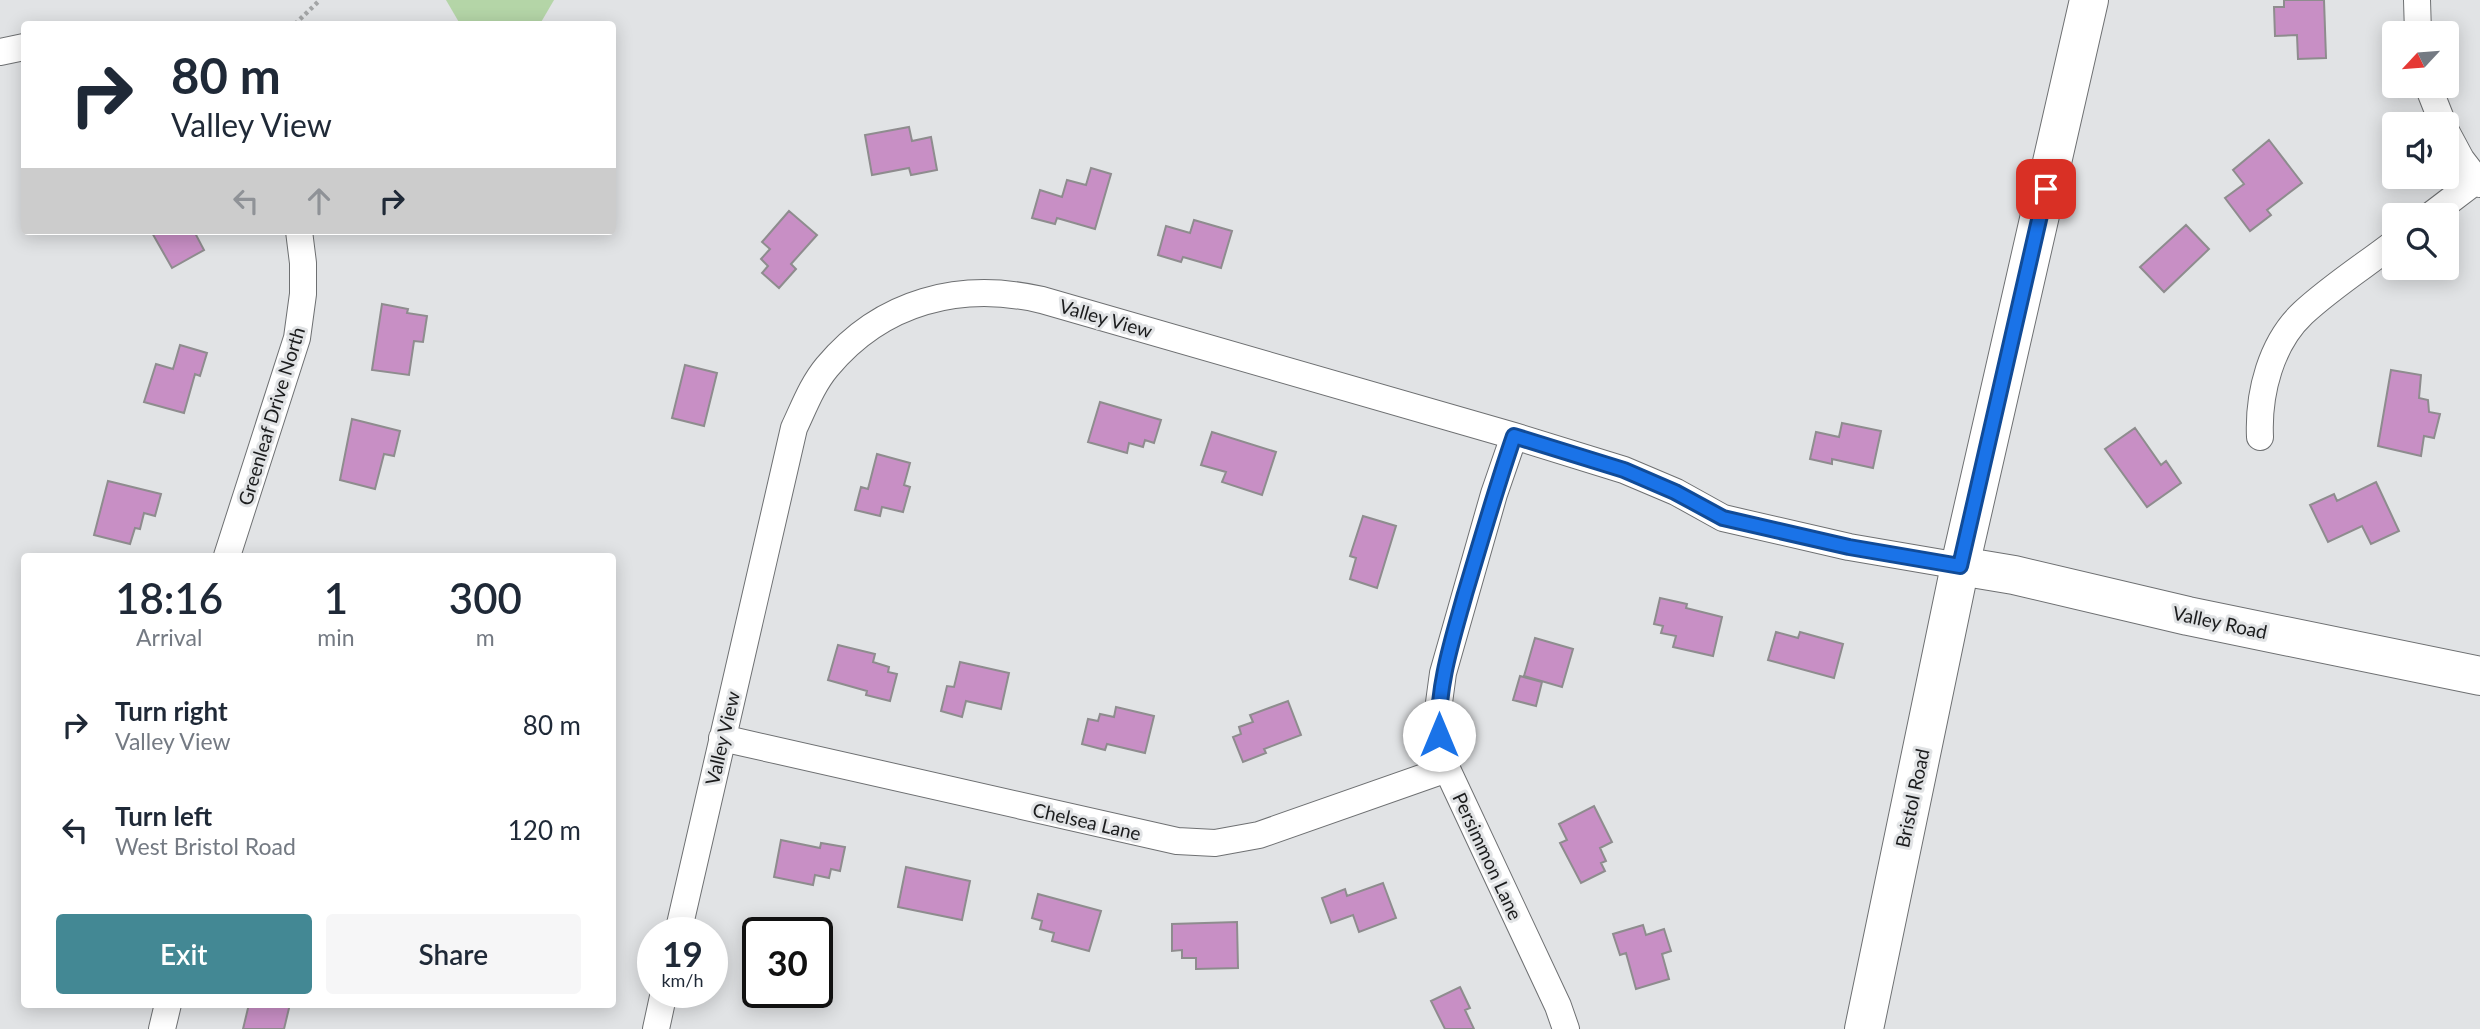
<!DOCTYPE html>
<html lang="en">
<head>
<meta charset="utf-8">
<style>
	:root { --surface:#fff; --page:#f6f6f7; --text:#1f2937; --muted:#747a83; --accent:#438894 }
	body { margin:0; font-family:Lato,sans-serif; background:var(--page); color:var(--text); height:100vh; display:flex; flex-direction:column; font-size:26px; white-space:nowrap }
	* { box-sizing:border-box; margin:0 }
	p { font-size:23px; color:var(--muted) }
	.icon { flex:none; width:38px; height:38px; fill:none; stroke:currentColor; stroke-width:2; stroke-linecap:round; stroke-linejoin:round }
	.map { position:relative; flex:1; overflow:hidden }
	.details { position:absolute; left:21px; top:553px; width:595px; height:455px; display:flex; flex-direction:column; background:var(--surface); border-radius:7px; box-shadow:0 4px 18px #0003 }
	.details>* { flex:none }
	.banner { position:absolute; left:21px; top:21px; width:595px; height:214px; border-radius:7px; box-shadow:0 4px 18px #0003; background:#fff; color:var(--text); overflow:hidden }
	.needle { width:46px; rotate:244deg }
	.fabs { position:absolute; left:2382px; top:21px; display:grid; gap:14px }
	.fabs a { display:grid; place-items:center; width:77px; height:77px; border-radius:7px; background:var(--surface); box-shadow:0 4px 18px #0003; font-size:35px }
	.speed { position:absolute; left:637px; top:917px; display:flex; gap:14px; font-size:35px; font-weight:700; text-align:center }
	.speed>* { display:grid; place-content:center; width:91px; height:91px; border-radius:50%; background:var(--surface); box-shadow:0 4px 18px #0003; line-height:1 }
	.speed small { font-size:18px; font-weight:400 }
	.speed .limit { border:4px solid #111; border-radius:10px; background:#fff; color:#111 }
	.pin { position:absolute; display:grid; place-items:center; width:60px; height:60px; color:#fff; margin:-30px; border-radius:14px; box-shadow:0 4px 10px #0006 }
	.me { position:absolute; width:77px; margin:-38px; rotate:0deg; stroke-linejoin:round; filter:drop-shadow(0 0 5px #0008) }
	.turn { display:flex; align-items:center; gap:24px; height:147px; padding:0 35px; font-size:32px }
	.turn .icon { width:91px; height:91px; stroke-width:2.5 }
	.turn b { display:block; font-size:49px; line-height:60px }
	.lanes { display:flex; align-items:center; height:66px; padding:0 35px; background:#0003; justify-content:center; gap:35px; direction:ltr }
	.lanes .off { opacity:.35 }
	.eta { display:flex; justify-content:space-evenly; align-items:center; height:119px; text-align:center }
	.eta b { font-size:42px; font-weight:600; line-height:49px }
	.action { display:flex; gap:14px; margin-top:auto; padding:14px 35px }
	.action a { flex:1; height:80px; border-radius:7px; background:var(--accent); color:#fff; font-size:28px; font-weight:600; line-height:80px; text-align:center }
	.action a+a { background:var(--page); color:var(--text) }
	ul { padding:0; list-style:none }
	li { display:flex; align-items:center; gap:21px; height:105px; padding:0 35px }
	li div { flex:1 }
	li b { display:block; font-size:26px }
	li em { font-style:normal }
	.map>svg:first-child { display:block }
	.green { fill:#b4d5a7 }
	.building { fill:#c88fc5; stroke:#8e8c8e; stroke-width:2 }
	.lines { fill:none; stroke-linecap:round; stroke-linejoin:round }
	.street-casing { stroke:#6e7072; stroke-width:28 }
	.secondary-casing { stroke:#6e7072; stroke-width:40 }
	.path { stroke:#a3a5a6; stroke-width:4.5; stroke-dasharray:3.5 3.5; stroke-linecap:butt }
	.street { stroke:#fff; stroke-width:26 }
	.secondary { stroke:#fff; stroke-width:38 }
	.route-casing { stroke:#114b97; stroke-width:18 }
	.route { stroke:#1a73e8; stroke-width:12 }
	.labels { text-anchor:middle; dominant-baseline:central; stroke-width:6; stroke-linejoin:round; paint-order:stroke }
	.street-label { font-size:19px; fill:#1b1c1d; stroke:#e1e3e5 }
</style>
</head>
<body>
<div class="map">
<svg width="2480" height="1029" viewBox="0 0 2480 1029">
	<rect width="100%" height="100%" fill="#e1e3e5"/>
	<path class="green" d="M 446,0 L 554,0 L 540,24 L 460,24 Z"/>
	<path class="building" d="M 2284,0 L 2324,0 L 2326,58 L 2298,59 L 2297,35 L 2275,36 L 2274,7 L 2284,7 Z
		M 909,127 L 912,141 L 931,137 L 937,170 L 911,175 L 909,168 L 872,175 L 865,135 Z
		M 2269,140 L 2302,183 L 2267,210 L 2271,215 L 2250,231 L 2225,198 L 2244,184 L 2233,170 Z
		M 1091,168 L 1111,174 L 1095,229 L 1057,218 L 1055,224 L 1032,218 L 1040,190 L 1062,197 L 1067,180 L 1086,185 Z
		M 789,211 L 817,235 L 791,264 L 796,269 L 779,288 L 762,273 L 768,266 L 761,259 L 770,249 L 762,242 Z
		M 1194,220 L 1232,231 L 1221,268 L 1183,257 L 1181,262 L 1158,255 L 1166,226 L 1190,233 Z
		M 2186,225 L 2209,249 L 2164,292 L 2140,267 Z
		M 151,231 L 194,231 L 204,250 L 172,268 Z
		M 382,304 L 408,309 L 407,313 L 427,316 L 423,342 L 414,341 L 409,375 L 372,370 Z
		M 180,345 L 207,353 L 200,376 L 195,374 L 184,413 L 144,402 L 156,364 L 173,369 Z
		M 685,365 L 717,373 L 704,426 L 672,418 Z
		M 2391,370 L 2421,375 L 2419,398 L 2428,400 L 2429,412 L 2440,414 L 2434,438 L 2424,436 L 2421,456 L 2378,446 Z
		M 1100,402 L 1161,420 L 1154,443 L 1145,440 L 1143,447 L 1129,443 L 1127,453 L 1088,442 Z
		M 352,419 L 400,431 L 394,456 L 384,454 L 375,489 L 340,480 Z
		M 1842,423 L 1881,431 L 1873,468 L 1832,459 L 1832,464 L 1810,459 L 1816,432 L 1839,437 Z
		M 2135,428 L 2161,465 L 2166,461 L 2181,483 L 2147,507 L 2105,449 Z
		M 1212,432 L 1276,452 L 1262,495 L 1222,482 L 1226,472 L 1201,465 Z
		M 877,454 L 910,463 L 904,485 L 910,487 L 903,512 L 882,507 L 880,516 L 855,510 L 861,487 L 868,489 Z
		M 108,481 L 161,494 L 155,516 L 144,513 L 140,529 L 135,528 L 130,544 L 94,535 Z
		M 2376,482 L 2399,531 L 2371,544 L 2362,526 L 2328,542 L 2310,505 L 2334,494 L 2337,501 Z
		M 1363,516 L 1396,526 L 1377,588 L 1350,579 L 1356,558 L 1350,556 Z
		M 1660,598 L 1687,604 L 1686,608 L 1722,617 L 1713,656 L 1673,647 L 1676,636 L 1661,633 L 1663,626 L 1654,624 Z
		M 1776,632 L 1798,638 L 1800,632 L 1843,644 L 1834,678 L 1768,660 Z
		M 1535,638 L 1573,649 L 1562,687 L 1524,676 Z
		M 838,645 L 875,654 L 873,662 L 889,667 L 888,672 L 897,674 L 890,701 L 866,695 L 867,691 L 828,680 Z
		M 960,662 L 1009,673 L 1001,709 L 966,701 L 962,717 L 941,711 L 947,686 L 954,687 Z
		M 1520,676 L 1542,682 L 1536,706 L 1513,700 Z
		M 1288,701 L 1301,735 L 1264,749 L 1266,753 L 1243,762 L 1233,737 L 1241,734 L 1239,727 L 1253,722 L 1250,715 Z
		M 1116,707 L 1154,716 L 1145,753 L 1107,744 L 1105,750 L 1082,744 L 1088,719 L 1098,721 L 1100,714 L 1114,717 Z
		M 1594,806 L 1612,842 L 1600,848 L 1606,861 L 1601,863 L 1605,871 L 1581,883 L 1560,843 L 1567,840 L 1559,824 Z
		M 781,840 L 820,848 L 821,843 L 845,847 L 840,871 L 831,869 L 829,878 L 815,875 L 813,885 L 774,877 Z
		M 906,867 L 970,881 L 962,920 L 898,907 Z
		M 1383,883 L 1396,918 L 1359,932 L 1353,915 L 1331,923 L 1322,898 L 1345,889 L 1347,896 Z
		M 1038,894 L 1101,911 L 1089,951 L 1052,941 L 1054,933 L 1040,929 L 1042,921 L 1032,918 Z
		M 1237,922 L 1238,968 L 1196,969 L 1196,958 L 1182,958 L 1182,950 L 1172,951 L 1172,924 Z
		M 1643,925 L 1646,935 L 1664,929 L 1671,951 L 1662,954 L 1669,979 L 1636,989 L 1626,953 L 1620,955 L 1613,934 Z
		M 1460,987 L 1470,1008 L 1465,1010 L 1474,1029 L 1445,1029 L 1431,1001 Z
		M 249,1004 L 290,1004 L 284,1029 L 243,1029 Z"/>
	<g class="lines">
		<g class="street-casing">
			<path id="street" d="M 2417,0 L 2418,33
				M 0,52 L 24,47
				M 2428,86 L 2443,124
				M 2446,131 L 2461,159 L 2480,184
				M 2431,215 L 2477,180
				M 1514,436 L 1494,494 L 1443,673 L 1438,710 L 1439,735 L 1447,769 L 1558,1006 L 1566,1029
				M 2260,437 C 2258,393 2271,343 2303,313 C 2331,287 2364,266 2394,243
				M 227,556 L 297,338 L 303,294 L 303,263 L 299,231
				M 722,738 L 1177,841 L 1215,843 L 1259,835 L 1447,769
				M 678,933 L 794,428 C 804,407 812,385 827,367 C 882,301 960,281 1042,300 L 1514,436 L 1624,470 L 1676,492 L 1723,518 L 1849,547 L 1960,566
				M 162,1029 L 168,1004
				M 656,1029 L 664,992"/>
		</g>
		<g class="secondary-casing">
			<path id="secondary" d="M 1960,566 L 2014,575 L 2188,616 L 2480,676
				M 1864,1029 L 1960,566 L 2089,0"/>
		</g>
		<path class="path" d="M 295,24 L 320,0"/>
		<use href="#street" class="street"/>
		<use href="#secondary" class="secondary"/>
	</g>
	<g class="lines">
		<g class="route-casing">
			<path id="route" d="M 1439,735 C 1437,686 1452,641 1465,594 C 1481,541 1496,488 1514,436 L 1624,470 L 1675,492 L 1723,518 L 1849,547 L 1960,566 L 2046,189"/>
		</g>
		<use href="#route" class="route"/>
	</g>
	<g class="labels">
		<g class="street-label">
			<text transform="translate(1106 318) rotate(16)">Valley View</text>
			<text transform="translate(271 416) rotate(-73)">Greenleaf Drive North</text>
			<text transform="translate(2220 622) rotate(12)">Valley Road</text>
			<text transform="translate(722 738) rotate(-77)">Valley View</text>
			<text transform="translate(1912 798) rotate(-78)">Bristol Road</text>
			<text transform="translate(1087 821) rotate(13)">Chelsea Lane</text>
			<text transform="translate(1488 856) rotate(65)">Persimmon Lane</text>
		</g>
	</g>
</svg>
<div class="fabs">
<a><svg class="needle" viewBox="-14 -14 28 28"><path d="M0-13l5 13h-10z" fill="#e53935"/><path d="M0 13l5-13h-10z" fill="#747a83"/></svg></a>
<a><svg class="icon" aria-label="sound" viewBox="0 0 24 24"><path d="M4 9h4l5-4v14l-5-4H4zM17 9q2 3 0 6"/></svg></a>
<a><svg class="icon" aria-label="search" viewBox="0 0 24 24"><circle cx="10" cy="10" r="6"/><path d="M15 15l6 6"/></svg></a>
</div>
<div class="speed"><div>19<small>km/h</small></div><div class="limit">30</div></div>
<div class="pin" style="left:2046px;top:189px;background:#d93025"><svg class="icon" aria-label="arrive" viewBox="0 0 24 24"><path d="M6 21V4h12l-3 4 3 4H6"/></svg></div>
<svg class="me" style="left:1439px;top:735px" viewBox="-20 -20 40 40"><circle r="19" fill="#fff"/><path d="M0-13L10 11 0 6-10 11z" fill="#1a73e8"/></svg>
<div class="banner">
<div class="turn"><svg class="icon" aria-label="right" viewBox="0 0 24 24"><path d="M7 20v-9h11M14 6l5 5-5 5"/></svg><div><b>80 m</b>Valley View</div></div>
<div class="lanes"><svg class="icon off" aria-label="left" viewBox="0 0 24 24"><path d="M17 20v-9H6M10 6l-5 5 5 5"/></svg><svg class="icon off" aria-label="ahead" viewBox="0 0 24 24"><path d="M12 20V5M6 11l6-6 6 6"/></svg><svg class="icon" aria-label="right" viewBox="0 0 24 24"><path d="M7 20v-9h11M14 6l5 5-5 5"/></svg></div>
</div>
<section class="details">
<div class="eta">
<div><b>18:16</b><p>Arrival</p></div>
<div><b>1</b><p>min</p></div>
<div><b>300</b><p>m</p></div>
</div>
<ul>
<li><svg class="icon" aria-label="right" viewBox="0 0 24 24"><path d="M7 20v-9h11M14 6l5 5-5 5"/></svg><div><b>Turn right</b><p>Valley View</p></div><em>80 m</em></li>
<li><svg class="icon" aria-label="left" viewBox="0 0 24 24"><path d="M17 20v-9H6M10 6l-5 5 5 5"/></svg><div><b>Turn left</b><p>West Bristol Road</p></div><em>120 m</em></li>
</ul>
<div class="action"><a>Exit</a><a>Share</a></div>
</section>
</div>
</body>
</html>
